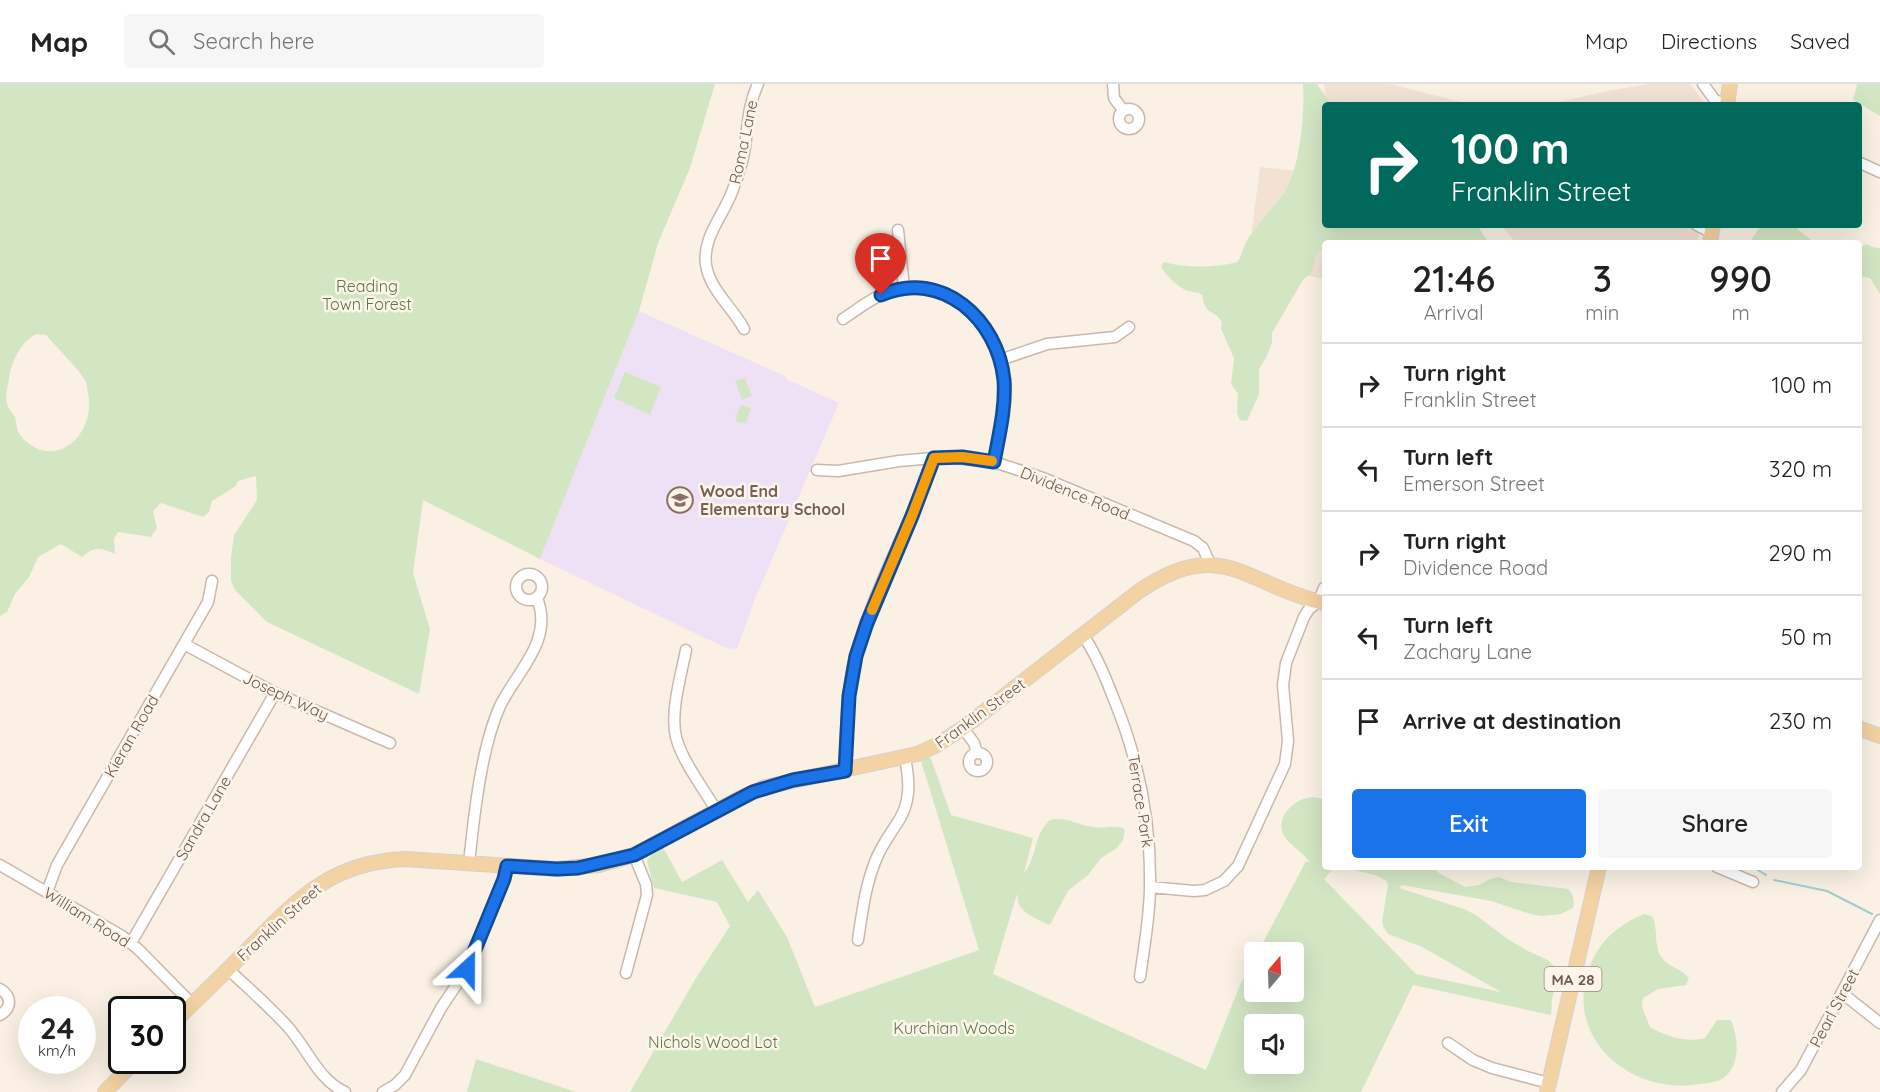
<!DOCTYPE html>
<html lang="en">
<head>
<meta charset="utf-8">
<style>
	:root { --surface:#fff; --page:#f6f6f6; --text:#222; --muted:#767676; --line:#e0e0e0; --accent:#1a73e8 }
	body { margin:0; font-family:Quicksand,sans-serif; background:var(--page); color:var(--text); height:100vh; display:flex; flex-direction:column; font-size:22px; white-space:nowrap }
	* { box-sizing:border-box; margin:0 }
	p { font-size:20px; color:var(--muted) }
	.icon { flex:none; width:33px; height:33px; fill:none; stroke:currentColor; stroke-width:2; stroke-linecap:round; stroke-linejoin:round }
	.map { position:relative; flex:1; overflow:hidden }
	.sheet { position:absolute; left:1322px; top:156px; width:540px; height:630px; display:flex; flex-direction:column; background:var(--surface); border-radius:6px; box-shadow:0 6px 24px #0002 }
	.sheet>* { flex:none }
	.banner { position:absolute; left:1322px; top:18px; width:540px; height:126px; border-radius:6px; box-shadow:0 6px 24px #0002; background:#00695c; color:#fff; overflow:hidden }
	.needle { width:39px; rotate:19deg }
	.fabs { position:absolute; left:1244px; top:858px; display:grid; gap:12px }
	.fabs a { display:grid; place-items:center; width:60px; height:60px; border-radius:6px; background:var(--surface); box-shadow:0 6px 24px #0002; font-size:30px }
	.speed { position:absolute; left:18px; top:912px; display:flex; gap:12px; font-size:30px; font-weight:700; text-align:center }
	.speed>* { display:grid; place-content:center; width:78px; height:78px; border-radius:50%; background:var(--surface); box-shadow:0 6px 24px #0002; line-height:1 }
	.speed small { font-size:15px; font-weight:400 }
	.speed .limit { border:3px solid #111; border-radius:9px; background:#fff; color:#111 }
	.pin { position:absolute; display:grid; place-items:center; width:51px; height:51px; color:#fff; margin:-62px -26px; border-radius:50% 50% 50% 0; rotate:-45deg; box-shadow:0 0 6px #0007 }
	.pin .icon { rotate:45deg }
	.me { position:absolute; width:66px; margin:-33px; rotate:24deg; stroke-linejoin:round; filter:drop-shadow(0 0 4px #0008) }
	.turn { display:flex; align-items:center; gap:21px; height:126px; padding:0 30px; font-size:27px }
	.turn .icon { width:78px; height:78px; stroke-width:2.5 }
	.turn b { display:block; font-size:42px; line-height:51px }
	.eta { display:flex; justify-content:space-evenly; align-items:center; height:102px; text-align:center }
	.eta b { font-size:36px; font-weight:600; line-height:42px }
	.cta { display:flex; gap:12px; margin-top:auto; padding:12px 30px }
	.cta a { flex:1; height:69px; border-radius:6px; background:var(--accent); color:#fff; font-size:24px; font-weight:600; line-height:69px; text-align:center }
	.cta a+a { background:var(--page); color:var(--text) }
	ul { padding:0; list-style:none }
	li { display:flex; align-items:center; gap:18px; height:84px; padding:0 30px; border-top:2px solid var(--line) }
	li div { flex:1 }
	li b { display:block; font-size:22px }
	li em { font-style:normal }
	header { display:flex; align-items:center; gap:36px; box-sizing:border-box; height:84px; padding:0 30px; background:var(--surface); border-bottom:2px solid var(--line) }
	header strong { font-size:28px }
	nav { display:flex; gap:33px; margin-inline-start:auto; font-size:21px }
	.search { width:420px; height:54px; background:var(--page); display:flex; align-items:center; gap:15px; box-sizing:border-box; padding:0 21px; border-radius:6px; color:var(--muted); font-size:22px }
	.map>svg:first-child { display:block }
	.residential { fill:#f1e2d4 }
	.education { fill:#eee1f6 }
	.green { fill:#d3e6c4; fill-rule:evenodd }
	.lines { fill:none; stroke-linecap:round; stroke-linejoin:round }
	.stream { stroke:#a2ccd2; stroke-width:2 }
	.minor-casing { stroke:#cab8ac; stroke-width:13 }
	.major-casing { stroke:#d7d0cd; stroke-width:16 }
	.minor { stroke:#fff; stroke-width:10 }
	.major { stroke:#f3d2a3; stroke-width:14 }
	.route-casing { stroke:#114b97; stroke-width:15 }
	.route { stroke:#1a73e8; stroke-width:10 }
	.slow { stroke:#f59e0b; stroke-width:10 }
	.labels { text-anchor:middle; dominant-baseline:central; stroke-width:5; stroke-linejoin:round; paint-order:stroke }
	.shield { fill:#fdf5ea; stroke:#9a877b; stroke-width:1.5 }
	.shield-label { font-size:15px; font-weight:bold; fill:#70584c }
	.street-label { font-size:16px; fill:#70584c; stroke:#fdf5ea }
	.park-label { font-size:16px; fill:#597a48; stroke:#fdf5ea }
	.education-label { font-size:16px; font-weight:bold; fill:#785e54; stroke:#fdf5ea; text-anchor:start }
</style>
</head>
<body>
<header>
<strong>Map</strong>
<div class="search"><svg class="icon" aria-label="search" viewBox="0 0 24 24"><circle cx="10" cy="10" r="6"/><path d="M15 15l6 6"/></svg>Search here</div>
<nav><a>Map</a><a>Directions</a><a>Saved</a></nav>
</header>
<div class="map">
<svg width="1880" height="1008" viewBox="0 0 1880 1008">
	<rect width="100%" height="100%" fill="#faf1e4"/>
	<path class="residential" d="M 1324,0 L 1390,0 L 1473,21 L 1327,21 Z
		M 1649,0 L 1690,0 L 1706,21 L 1546,21 L 1607,7 Z
		M 1260,83 L 1316,89 L 1324,141 L 1324,195 L 1248,178 Z
		M 1501,141 L 1700,141 L 1698,159 L 1516,159 Z"/>
	<path class="education" d="M 639,227 L 785,292 L 788,296 L 839,319 L 755,515 L 737,565 L 726,564 L 540,475 Z"/>
	<path class="green" d="M 0,0 L 715,0 L 690,84 L 658,159 L 639,227 L 540,475 L 423,416 L 413,489 L 430,545 L 419,610 L 267,538 L 235,506 L 231,497 L 231,473 L 234,451 L 257,416 L 256,392 L 238,397 L 236,402 L 212,417 L 209,428 L 203,433 L 161,419 L 153,427 L 157,444 L 151,453 L 118,448 L 114,455 L 115,470 C 100,464 95,462 82,473 L 61,460 L 38,473 L 29,493 L 15,510 L 7,528 L 0,532 ZM 37,250 L 46,251 C 58,265 75,281 85,296 C 87,300 87,305 88,309 C 97,352 52,390 20,351 C 16,346 17,339 15,333 C 13,329 9,326 8,322 C 4,315 8,302 9,295 C 11,278 21,257 37,250 Z
		M 1303,0 L 1317,0 L 1332,21 L 1324,21 L 1324,141 L 1477,141 L 1489,159 L 1324,159 L 1324,166 L 1320,166 L 1316,171 L 1312,188 L 1303,196 L 1272,249 L 1272,258 L 1266,274 L 1259,285 L 1259,310 L 1247,337 L 1240,336 L 1237,329 L 1238,310 L 1231,300 L 1234,274 L 1221,245 L 1222,238 C 1213,223 1206,234 1202,211 C 1197,207 1193,209 1188,207 C 1177,203 1167,192 1161,183 L 1164,178 C 1185,184 1216,184 1237,178 C 1243,171 1243,161 1249,153 C 1259,139 1271,126 1281,113 C 1300,91 1305,28 1303,0 Z
		M 1857,0 L 1880,0 L 1880,32 L 1853,16 Z
		M 1761,141 L 1793,141 L 1811,156 L 1819,159 L 1749,159 Z
		M 1867,160 L 1872,163 L 1880,164 L 1880,210 L 1870,194 L 1859,192 L 1859,163 Z
		M 625,288 L 661,303 L 650,331 L 614,314 Z
		M 745,294 L 752,312 L 742,316 L 735,297 Z
		M 741,321 L 751,324 L 746,339 L 736,338 L 737,332 L 734,332 L 737,330 Z
		M 930,672 L 951,731 L 1033,754 L 1024,789 C 1037,774 1034,749 1050,736 C 1066,732 1077,741 1093,743 C 1103,745 1113,741 1123,744 L 1125,747 L 1123,756 L 1117,764 L 1101,774 L 1088,791 L 1068,807 L 1051,839 L 1049,841 C 1040,837 1022,829 1019,820 C 1017,817 1018,814 1017,810 L 993,890 L 1206,986 L 1240,901 L 1254,875 L 1254,908 L 1293,908 L 1293,868 L 1258,868 L 1306,777 L 1310,779 C 1304,767 1286,761 1282,747 C 1277,726 1306,706 1324,716 L 1324,783 L 1335,783 L 1324,795 L 1416,890 L 1501,908 L 1422,863 L 1388,850 L 1383,842 L 1382,837 L 1388,801 L 1387,797 L 1378,792 L 1342,783 L 1432,783 L 1439,789 L 1465,803 L 1479,801 L 1490,795 L 1499,793 L 1511,798 L 1568,805 C 1573,809 1575,817 1573,824 L 1561,830 L 1543,832 L 1534,831 L 1491,817 L 1402,801 L 1399,804 L 1464,825 L 1476,831 L 1509,856 L 1528,867 L 1548,876 L 1554,882 L 1556,898 L 1551,920 L 1552,920 L 1551,931 L 1413,901 L 1361,1008 L 630,1008 L 696,894 L 730,842 L 717,818 L 654,804 L 647,777 L 652,770 L 663,763 L 682,798 L 722,776 L 748,818 L 758,806 L 787,853 L 815,923 L 979,866 L 921,677 ZM 1254,940 L 1293,940 L 1293,980 L 1254,980 Z
		M 1644,830 L 1652,832 C 1659,845 1653,862 1662,874 C 1669,883 1682,885 1689,894 L 1686,901 L 1658,905 L 1643,914 L 1642,923 L 1650,943 C 1668,953 1686,959 1705,954 L 1717,936 L 1730,936 L 1732,939 C 1738,954 1740,978 1727,991 C 1718,1000 1704,999 1693,1001 C 1629,1008 1568,956 1587,891 C 1596,860 1614,843 1644,830 Z
		M 476,975 L 576,1008 L 467,1008 Z"/>
	<g class="lines">
		<path class="stream" d="M 1753,783 L 1766,791
			M 1774,796 L 1827,807 L 1872,830"/>
		<g class="minor-casing">
			<path id="minor" d="M 1113,0 L 1114,14 L 1123,26
				M 1703,0 L 1714,15 L 1724,21
				M1119 35a10 10 0 1 1 20 0a10 10 0 1 1-20 0Z
				M 1858,78 L 1880,88
				M 1697,141 L 1712,149
				M 898,146 L 904,204
				M 843,235 C 861,223 880,207 903,204 C 957,195 999,247 1004,296 C 1006,323 999,351 994,378
				M 744,245 C 733,224 710,206 706,181 C 702,154 723,132 732,108 C 737,94 743,79 745,63 C 748,41 748,21 758,0
				M 1000,276 L 1047,260 L 1115,253 L 1129,243
				M 817,386 L 838,387 L 899,377 L 944,373 L 994,378 L 1043,394 L 1194,457 L 1203,464 L 1210,480
				M516 503a13 13 0 1 1 26 0a13 13 0 1 1-26 0Z
				M 1083,551 C 1096,570 1105,592 1113,613 C 1138,673 1151,736 1150,802 C 1150,832 1144,863 1140,893
				M 184,560 L 275,609 L 390,659
				M 686,566 C 681,591 670,629 676,653 C 682,677 704,705 716,726
				M 963,644 L 974,659 L 977,669
				M969 678a9 9 0 1 1 18 0a9 9 0 1 1-18 0Z
				M 845,687 C 846,649 846,610 855,573 C 874,504 911,441 934,373
				M 469,779 C 474,732 481,664 500,622 C 517,587 554,557 537,514
				M 0,781 L 122,852 L 139,866 L 192,920
				M 1717,783 L 1753,798
				M 1150,803 L 1194,807 L 1205,806 L 1224,797 L 1238,782 L 1285,680 L 1288,657 L 1283,601 L 1286,579 L 1304,533 L 1309,525 L 1318,518 L 1324,504
				M 47,808 L 57,781 L 73,753 L 208,518 L 212,497
				M 858,856 C 862,830 865,803 875,778 C 880,764 888,753 896,741 C 911,720 910,699 905,674
				M 131,859 L 275,609
				M 228,885 C 248,904 269,922 288,943 C 307,964 318,996 345,1008
				M 626,889 L 647,811 L 646,800 L 634,771
				M 0,905 C 12,912 12,924 0,931
				M 1842,909 L 1880,939
				M 1448,959 L 1473,976 L 1492,984 L 1549,999
				M 383,1008 L 395,1001 L 405,991 L 441,924 L 467,885 L 504,795 L 507,782
				M 1782,1008 L 1801,986 L 1880,836"/>
		</g>
		<g class="major-casing">
			<path id="major" d="M 1727,21 L 1730,0
				M 1710,159 L 1713,141
				M 1858,644 L 1880,652
				M 172,940 C 197,915 223,891 247,866 C 297,816 330,778 405,775 L 557,785 L 599,781 L 634,771 L 740,714 L 765,703 L 917,670 L 935,662 L 963,644 L 1138,508 C 1222,450 1245,501 1324,519
				M 105,1008 L 136,976
				M 1547,1008 L 1599,783"/>
		</g>
		<use href="#minor" class="minor"/>
		<use href="#major" class="major"/>
	</g>
	<g class="lines">
		<g class="route-casing">
			<path id="route" d="M 467,885 L 504,795 L 507,782 L 557,785 L 578,784 L 634,771 L 753,708 L 793,696 L 845,687 L 849,612 L 856,572 L 867,539 L 912,432 L 934,374 L 962,373 L 994,378 C 999,351 1006,323 1004,296 C 998,236 942,184 881,211"/>
		</g>
		<use href="#route" class="route"/>
		<path class="slow" d="M 872,526 L 912,432 L 934,374 L 962,373 L 992,377"/>
	</g>
	<defs>
		<g id="school-ring" transform="scale(1.35)"><circle r="9.5" fill="#fdf5ea" stroke="#8d6e63" stroke-width="1.5"/><path d="M0-5L7-2L0 1L-7-2ZM-4 1L0 2.5L4 1V4Q0 6-4 4Z" fill="#8d6e63"/></g>
	</defs>
	<g fill-rule="evenodd">
		<use href="#school-ring" x="680" y="416"/>
	</g>
	<g class="labels">
		<rect class="shield" x="1544.5" y="883" width="57" height="24" rx="4.5"/>
		<g class="shield-label">
			<text x="1573" y="895">MA 28</text>
		</g>
		<g class="street-label">
			<text transform="translate(743 58) rotate(-78)">Roma Lane</text>
			<text transform="translate(1075 409) rotate(22)">Dividence Road</text>
			<text transform="translate(286 612) rotate(25)">Joseph Way</text>
			<text transform="translate(980 629) rotate(-36)">Franklin Street</text>
			<text transform="translate(131 652) rotate(-60)">Kieran Road</text>
			<text transform="translate(1141 717) rotate(81)">Terrace Park</text>
			<text transform="translate(203 734) rotate(-60)">Sandra Lane</text>
			<text transform="translate(87 833) rotate(32)">William Road</text>
			<text transform="translate(279 838) rotate(-42)">Franklin Street</text>
			<text transform="translate(1834 924) rotate(-62)">Pearl Street</text>
		</g>
		<g class="park-label">
			<text x="367" y="202">Reading<tspan x="367" dy="18">Town Forest</tspan></text>
			<text x="954" y="944">Kurchian Woods</text>
			<text x="713" y="958">Nichols Wood Lot</text>
		</g>
		<g class="education-label">
			<text x="700" y="407">Wood End<tspan x="700" dy="18">Elementary School</tspan></text>
		</g>
	</g>
</svg>
<div class="fabs">
<a><svg class="needle" viewBox="-14 -14 28 28"><path d="M0-13l5 13h-10z" fill="#e53935"/><path d="M0 13l5-13h-10z" fill="#767676"/></svg></a>
<a><svg class="icon" aria-label="sound" viewBox="0 0 24 24"><path d="M4 9h4l5-4v14l-5-4H4zM17 9q2 3 0 6"/></svg></a>
</div>
<div class="speed"><div>24<small>km/h</small></div><div class="limit">30</div></div>
<div class="pin" style="left:881px;top:211px;background:#d93025"><svg class="icon" aria-label="arrive" viewBox="0 0 24 24"><path d="M6 21V4h12l-3 4 3 4H6"/></svg></div>
<svg class="me" style="left:467px;top:885px" viewBox="-20 -20 40 40"><path d="M0-17L14 15 0 8-14 15z" fill="#1a73e8" stroke="#fff" stroke-width="4"/></svg>
<div class="banner">
<div class="turn"><svg class="icon" aria-label="right" viewBox="0 0 24 24"><path d="M7 20v-9h11M14 6l5 5-5 5"/></svg><div><b>100 m</b>Franklin Street</div></div>
</div>
<section class="sheet">
<div class="eta">
<div><b>21:46</b><p>Arrival</p></div>
<div><b>3</b><p>min</p></div>
<div><b>990</b><p>m</p></div>
</div>
<ul>
<li><svg class="icon" aria-label="right" viewBox="0 0 24 24"><path d="M7 20v-9h11M14 6l5 5-5 5"/></svg><div><b>Turn right</b><p>Franklin Street</p></div><em>100 m</em></li>
<li><svg class="icon" aria-label="left" viewBox="0 0 24 24"><path d="M17 20v-9H6M10 6l-5 5 5 5"/></svg><div><b>Turn left</b><p>Emerson Street</p></div><em>320 m</em></li>
<li><svg class="icon" aria-label="right" viewBox="0 0 24 24"><path d="M7 20v-9h11M14 6l5 5-5 5"/></svg><div><b>Turn right</b><p>Dividence Road</p></div><em>290 m</em></li>
<li><svg class="icon" aria-label="left" viewBox="0 0 24 24"><path d="M17 20v-9H6M10 6l-5 5 5 5"/></svg><div><b>Turn left</b><p>Zachary Lane</p></div><em>50 m</em></li>
<li><svg class="icon" aria-label="arrive" viewBox="0 0 24 24"><path d="M6 21V4h12l-3 4 3 4H6"/></svg><div><b>Arrive at destination</b></div><em>230 m</em></li>
</ul>
<div class="cta"><a>Exit</a><a>Share</a></div>
</section>
</div>
</body>
</html>
